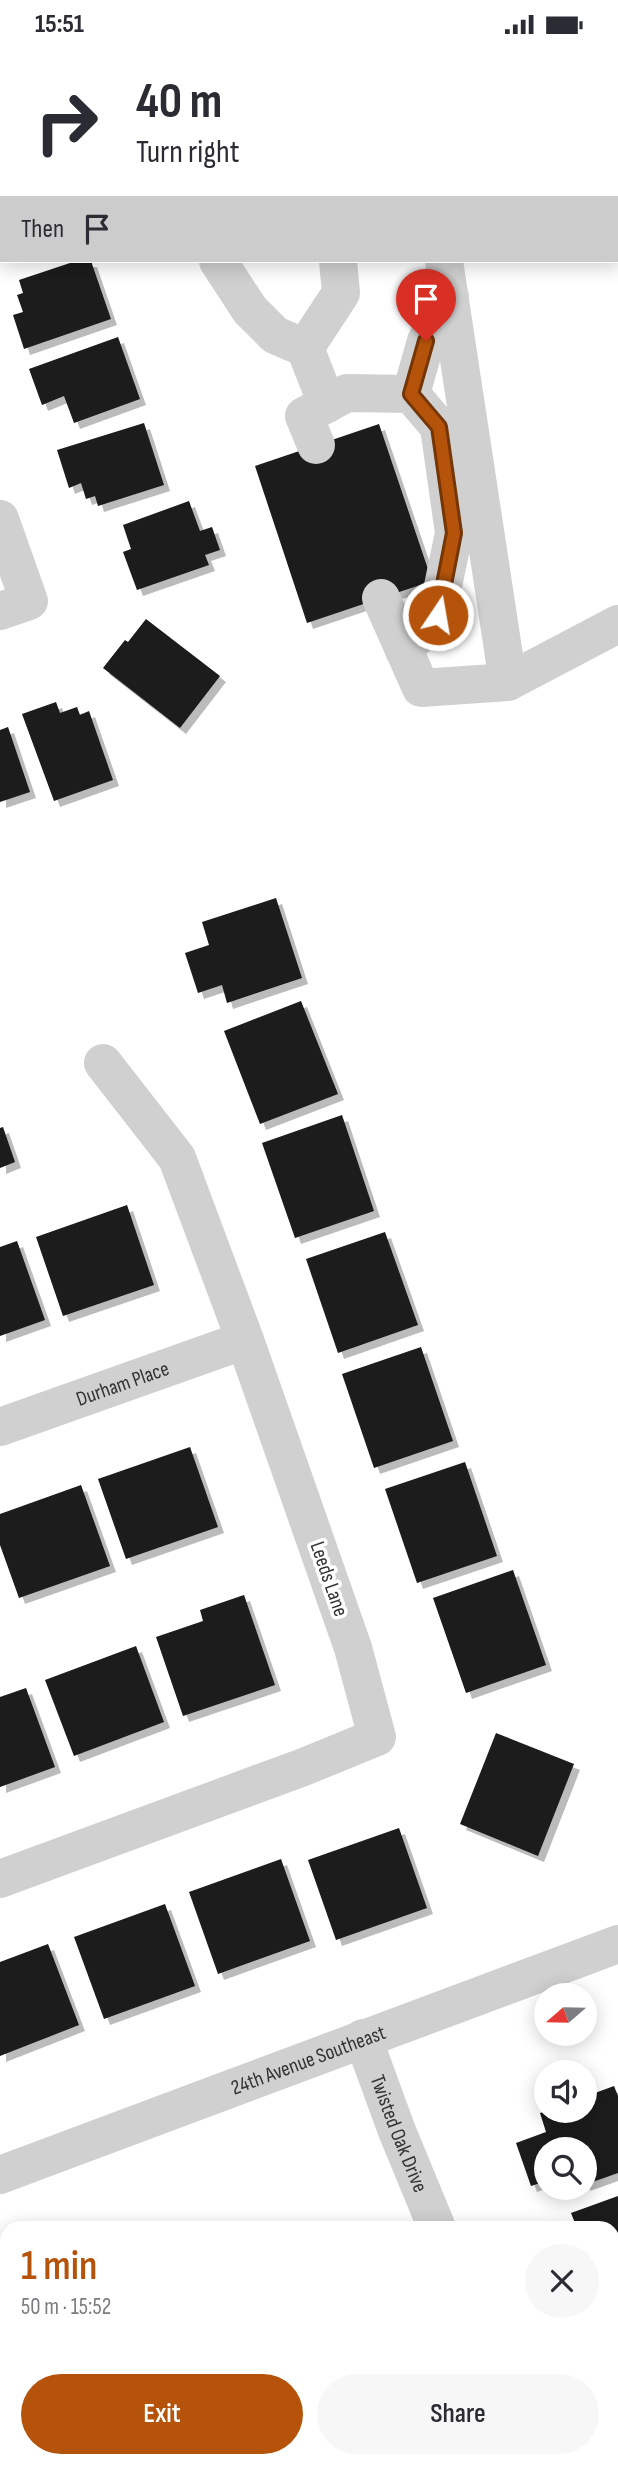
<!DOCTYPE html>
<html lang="en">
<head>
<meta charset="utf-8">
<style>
	:root { --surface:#fff; --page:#f7f7f7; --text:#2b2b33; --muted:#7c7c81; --accent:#b45309 }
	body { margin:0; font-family:"Sofia Sans Condensed",sans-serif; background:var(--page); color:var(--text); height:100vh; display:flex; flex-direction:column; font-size:26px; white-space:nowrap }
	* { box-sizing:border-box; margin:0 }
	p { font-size:23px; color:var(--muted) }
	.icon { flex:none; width:38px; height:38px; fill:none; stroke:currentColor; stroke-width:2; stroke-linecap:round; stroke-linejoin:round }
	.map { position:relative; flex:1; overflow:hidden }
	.panel { position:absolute; left:0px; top:2172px; width:620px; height:247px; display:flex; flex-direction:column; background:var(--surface); border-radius:21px 21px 0 0; box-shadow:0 4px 18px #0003 }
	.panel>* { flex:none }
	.banner { position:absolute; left:0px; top:0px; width:620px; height:214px; box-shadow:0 4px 18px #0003; background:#fff; color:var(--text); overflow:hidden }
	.needle { width:46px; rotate:250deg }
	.controls { position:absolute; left:534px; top:1934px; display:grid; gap:14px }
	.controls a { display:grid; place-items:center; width:63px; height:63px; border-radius:50%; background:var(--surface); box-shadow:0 4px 18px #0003; font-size:35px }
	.pin { position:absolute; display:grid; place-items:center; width:60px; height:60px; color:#fff; margin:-72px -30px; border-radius:50% 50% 50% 0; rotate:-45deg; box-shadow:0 0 7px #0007 }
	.pin .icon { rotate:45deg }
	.me { position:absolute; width:77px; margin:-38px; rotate:12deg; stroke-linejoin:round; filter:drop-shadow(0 0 5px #0008) }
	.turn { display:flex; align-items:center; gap:24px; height:147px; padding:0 21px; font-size:32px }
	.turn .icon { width:91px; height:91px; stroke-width:2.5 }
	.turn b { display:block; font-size:49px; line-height:60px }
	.then { display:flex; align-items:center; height:66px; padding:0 21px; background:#0003; gap:14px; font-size:26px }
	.round { display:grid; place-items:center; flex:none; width:74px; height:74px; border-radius:37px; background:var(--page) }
	.summary { display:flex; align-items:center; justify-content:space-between; height:119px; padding:0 21px }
	h1 { font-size:42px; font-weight:600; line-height:52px; color:var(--accent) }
	.button { display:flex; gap:14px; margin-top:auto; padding:14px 21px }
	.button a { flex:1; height:80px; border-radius:42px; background:var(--accent); color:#fff; font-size:28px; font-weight:600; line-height:80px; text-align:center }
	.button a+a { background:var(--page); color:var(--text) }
	.status { display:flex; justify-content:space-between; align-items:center; height:49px; padding:0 35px; background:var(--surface); direction:ltr }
	.status svg { height:19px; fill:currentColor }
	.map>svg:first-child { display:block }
	.building { fill:#1a1a1a; filter:url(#shadow) }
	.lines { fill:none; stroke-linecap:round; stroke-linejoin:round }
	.minor { stroke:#d0d0d0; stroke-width:38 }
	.route-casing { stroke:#753606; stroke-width:18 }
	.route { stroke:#b45309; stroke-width:12 }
	.labels { text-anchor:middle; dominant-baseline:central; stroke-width:7; stroke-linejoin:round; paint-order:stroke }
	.street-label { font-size:21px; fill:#333; stroke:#fff }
</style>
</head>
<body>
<div class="status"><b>15:51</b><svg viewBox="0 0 49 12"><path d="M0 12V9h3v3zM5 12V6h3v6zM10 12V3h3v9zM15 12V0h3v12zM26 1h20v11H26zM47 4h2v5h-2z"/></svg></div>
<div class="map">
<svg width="618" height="2417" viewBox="0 0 618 2417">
	<defs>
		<filter id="shadow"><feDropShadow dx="6" dy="6" stdDeviation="0" flood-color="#0004"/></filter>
	</defs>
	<rect width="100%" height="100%" fill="#fff"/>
	<path class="building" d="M 76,212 L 91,212 L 111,270 L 24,300 L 13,266 L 23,263 L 17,246 L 23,244 L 19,231 Z
		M 118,288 L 140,350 L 74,374 L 64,347 L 42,356 L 29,320 Z
		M 144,374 L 164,436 L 98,457 L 95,447 L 86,450 L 81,434 L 69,439 L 57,401 Z
		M 379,375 L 432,532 L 307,574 L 255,417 Z
		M 189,452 L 200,482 L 212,478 L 220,501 L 205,506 L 209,516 L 137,541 L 123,503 L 131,500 L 123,476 Z
		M 146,570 L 220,627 L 180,679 L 103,619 L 125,591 L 128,593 Z
		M 56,653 L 60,664 L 77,658 L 80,666 L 89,662 L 113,731 L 54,752 L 22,665 Z
		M 8,678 L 30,743 L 0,753 L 0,681 Z
		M 276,849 L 302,929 L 227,954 L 222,936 L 198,944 L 185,904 L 209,896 L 202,873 Z
		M 301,952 L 338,1045 L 260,1075 L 224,982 Z
		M 342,1066 L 374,1162 L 295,1189 L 262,1094 Z
		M 3,1078 L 15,1113 L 0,1119 L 0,1079 Z
		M 127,1156 L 154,1236 L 63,1267 L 36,1188 Z
		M 385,1183 L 418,1276 L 338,1304 L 306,1210 Z
		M 17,1192 L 45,1271 L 0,1287 L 0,1198 Z
		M 421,1298 L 453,1392 L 374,1419 L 342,1325 Z
		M 190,1398 L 218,1478 L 126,1510 L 98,1430 Z
		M 465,1413 L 497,1507 L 417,1534 L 385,1440 Z
		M 81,1436 L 110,1517 L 19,1549 L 0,1496 L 0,1465 Z
		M 513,1521 L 546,1616 L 466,1644 L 433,1549 Z
		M 244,1546 L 275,1636 L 183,1667 L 156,1588 L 203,1572 L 200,1561 Z
		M 136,1597 L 164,1673 L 74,1707 L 45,1631 Z
		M 26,1639 L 55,1718 L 0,1738 L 0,1648 Z
		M 496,1684 L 574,1715 L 538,1807 L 460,1775 Z
		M 399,1779 L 427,1859 L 336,1891 L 308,1811 Z
		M 281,1810 L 310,1892 L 218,1925 L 189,1843 Z
		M 165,1855 L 195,1937 L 104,1970 L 74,1888 Z
		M 48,1895 L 79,1976 L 0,2007 L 0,1913 Z
		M 614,2037 L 618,2047 L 618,2124 L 584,2136 L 584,2100 L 546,2100 L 546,2132 L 531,2137 L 516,2094 L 546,2083 L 540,2064 L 547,2062 L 584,2062 L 584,2048 Z
		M 618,2147 L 618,2229 L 612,2231 L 612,2179 L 577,2179 L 571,2164 Z
		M 7,2310 L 7,2410 L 2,2412 L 0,2406 L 0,2312 Z"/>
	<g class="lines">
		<g class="minor">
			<path d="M 171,0 L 174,2"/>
			<path d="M 218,212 L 250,261 L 275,286 L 305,299 L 327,355"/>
			<path d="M 444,212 L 508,633"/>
			<path d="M 305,299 L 341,244 L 338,212"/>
			<path d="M 411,345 L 426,292 L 450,248"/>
			<path d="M 316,396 L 304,367 L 347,344 L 411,345 L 439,378 L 454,484 L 437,566 L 404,601"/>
			<path d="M 0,470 L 29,552 L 0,562"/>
			<path d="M 381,549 L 421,639 L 508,633 L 618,575"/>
			<path id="s1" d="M 0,1378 L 245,1291"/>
			<path d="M 0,1830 L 301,1719 L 377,1688 L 353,1599 L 245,1291 L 177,1109 L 103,1014"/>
			<path id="s2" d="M 363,1989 L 397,2082 L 437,2179"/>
			<path id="s3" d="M 0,2126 L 618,1895"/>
			<path d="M 589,2412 L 594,2417"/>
			<path d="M 226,2417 L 241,2412"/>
		</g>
	</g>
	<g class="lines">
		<g class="route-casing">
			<path id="route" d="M 426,292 L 411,345 L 439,378 L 454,484 L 438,566"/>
		</g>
		<use href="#route" class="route"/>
	</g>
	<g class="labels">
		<g class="street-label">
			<text stroke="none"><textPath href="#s1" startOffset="130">Durham Place</textPath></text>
			<text transform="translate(329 1530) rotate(71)">Leeds Lane</text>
			<text stroke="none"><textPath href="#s3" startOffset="329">24th Avenue Southeast</textPath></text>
			<text stroke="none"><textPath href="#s2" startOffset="102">Twisted Oak Drive</textPath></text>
		</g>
	</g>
</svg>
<div class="controls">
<a><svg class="needle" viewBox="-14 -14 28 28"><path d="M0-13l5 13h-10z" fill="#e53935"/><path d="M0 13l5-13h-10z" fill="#7c7c81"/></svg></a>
<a><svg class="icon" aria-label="sound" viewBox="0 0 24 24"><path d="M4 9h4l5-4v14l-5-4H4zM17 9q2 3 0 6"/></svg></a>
<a><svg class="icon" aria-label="search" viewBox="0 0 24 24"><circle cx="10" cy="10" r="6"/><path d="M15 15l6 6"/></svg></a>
</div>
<div class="pin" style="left:426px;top:292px;background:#d93025"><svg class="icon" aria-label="arrive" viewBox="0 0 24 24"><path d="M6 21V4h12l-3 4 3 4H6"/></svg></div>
<svg class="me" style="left:438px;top:566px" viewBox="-20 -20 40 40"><circle r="17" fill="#b45309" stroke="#fff" stroke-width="3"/><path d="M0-11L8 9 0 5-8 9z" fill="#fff"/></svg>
<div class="banner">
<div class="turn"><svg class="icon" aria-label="right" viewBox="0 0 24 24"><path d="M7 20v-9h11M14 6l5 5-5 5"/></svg><div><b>40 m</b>Turn right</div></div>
<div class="then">Then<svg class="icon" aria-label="arrive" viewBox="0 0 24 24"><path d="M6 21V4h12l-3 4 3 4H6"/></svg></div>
</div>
<section class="panel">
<div class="summary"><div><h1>1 min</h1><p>50 m · 15:52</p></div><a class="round"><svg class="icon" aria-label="close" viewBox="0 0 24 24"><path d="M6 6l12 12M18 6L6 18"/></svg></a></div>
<div class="button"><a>Exit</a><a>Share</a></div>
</section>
</div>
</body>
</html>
